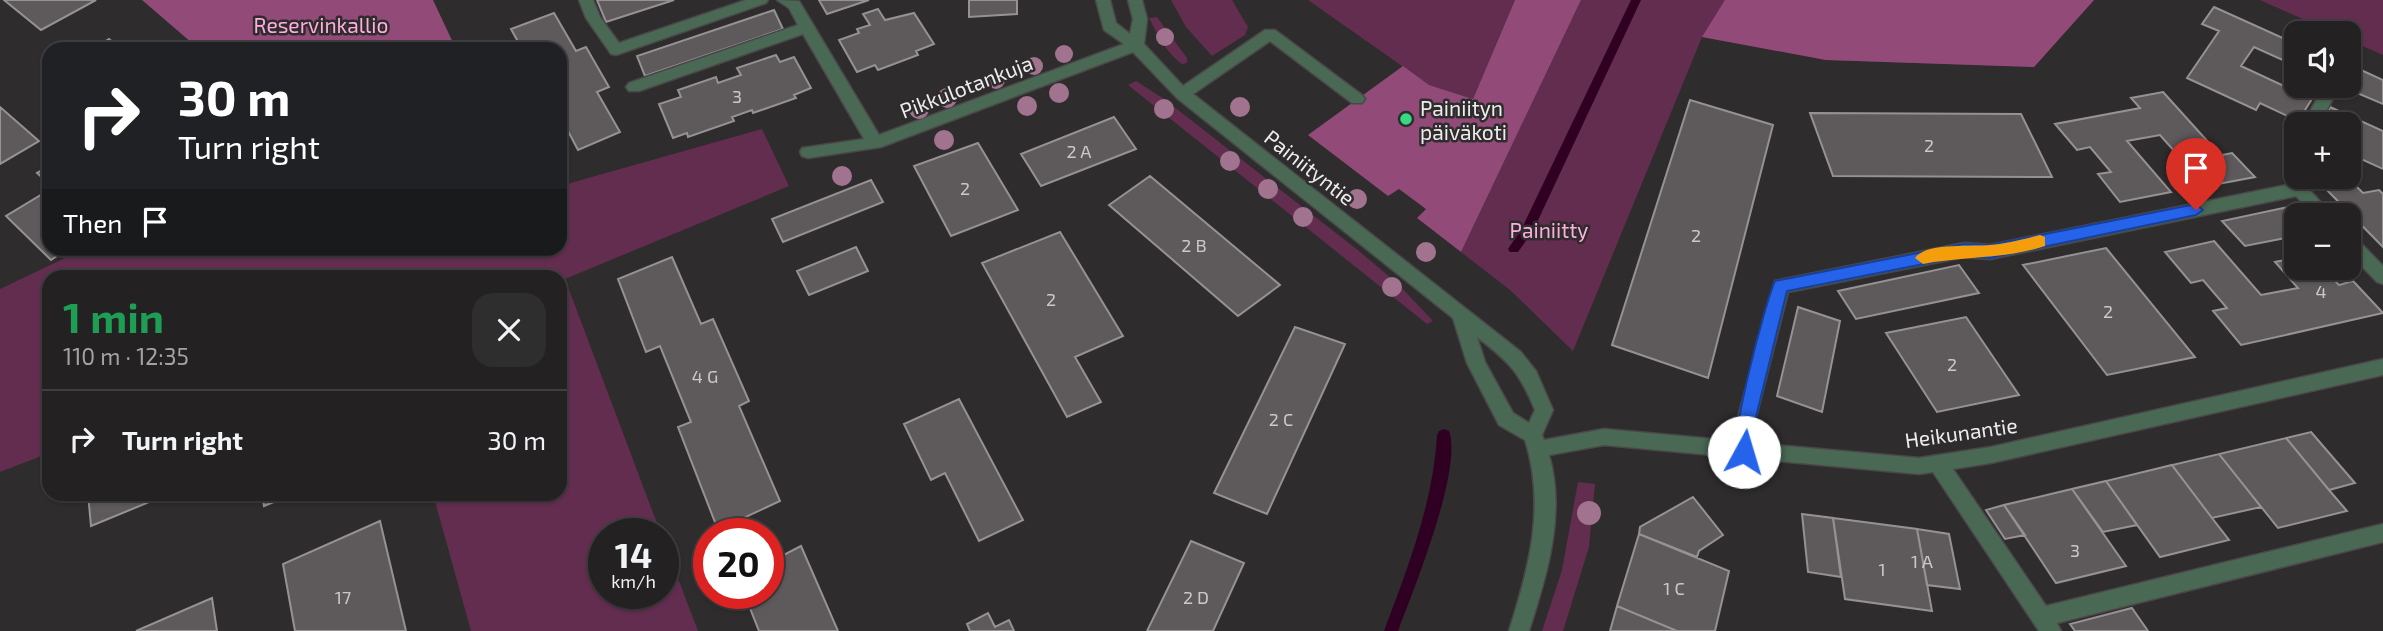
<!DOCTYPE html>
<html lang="en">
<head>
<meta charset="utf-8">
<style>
	:root { --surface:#232122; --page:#2f2e2f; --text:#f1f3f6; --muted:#a3a3a5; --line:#403e40 }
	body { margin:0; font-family:"Exo 2",sans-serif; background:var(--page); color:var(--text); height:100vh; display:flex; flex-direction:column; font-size:26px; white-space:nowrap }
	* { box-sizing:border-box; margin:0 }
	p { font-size:23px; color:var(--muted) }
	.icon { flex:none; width:38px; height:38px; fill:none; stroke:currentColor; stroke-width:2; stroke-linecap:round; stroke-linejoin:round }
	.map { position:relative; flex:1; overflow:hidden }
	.side { position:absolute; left:42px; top:270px; width:525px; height:231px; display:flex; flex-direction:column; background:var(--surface); border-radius:21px; box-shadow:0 2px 5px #0004,0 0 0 2px var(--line) }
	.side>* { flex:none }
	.hud { position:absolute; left:42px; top:42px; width:525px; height:214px; border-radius:21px; box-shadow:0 2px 5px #0004,0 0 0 2px var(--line); background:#202124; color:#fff; overflow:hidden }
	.controls { position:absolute; left:2284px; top:21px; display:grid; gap:14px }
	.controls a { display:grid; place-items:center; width:77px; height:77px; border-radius:14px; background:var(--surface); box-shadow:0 2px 5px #0004,0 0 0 2px var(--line); font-size:35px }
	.speed { position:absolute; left:588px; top:518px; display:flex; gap:14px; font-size:35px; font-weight:700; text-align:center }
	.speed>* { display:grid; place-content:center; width:91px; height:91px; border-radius:50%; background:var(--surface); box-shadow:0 2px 5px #0004,0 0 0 2px var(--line); line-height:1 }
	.speed small { font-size:18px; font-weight:400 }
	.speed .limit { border:10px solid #d22; background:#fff; color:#111 }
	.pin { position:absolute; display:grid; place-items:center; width:60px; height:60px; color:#fff; margin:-72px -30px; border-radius:50% 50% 50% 0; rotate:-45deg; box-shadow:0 0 7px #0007 }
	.pin .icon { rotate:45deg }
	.me { position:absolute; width:77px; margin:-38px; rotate:6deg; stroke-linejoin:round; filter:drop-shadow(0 0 5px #0008) }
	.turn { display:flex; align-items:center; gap:24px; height:147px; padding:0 21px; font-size:32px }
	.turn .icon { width:91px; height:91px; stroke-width:2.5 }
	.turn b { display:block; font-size:49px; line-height:60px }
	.then { display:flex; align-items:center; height:66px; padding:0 21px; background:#0003; gap:14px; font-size:26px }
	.round { display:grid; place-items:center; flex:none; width:74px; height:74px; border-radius:21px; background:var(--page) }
	.summary { display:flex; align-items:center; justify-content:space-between; height:119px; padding:0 21px }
	h1 { font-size:42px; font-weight:700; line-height:52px; color:#1e9e55 }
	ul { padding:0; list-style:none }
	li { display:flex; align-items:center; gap:21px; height:98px; padding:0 21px; border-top:2px solid var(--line) }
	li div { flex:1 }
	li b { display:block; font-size:26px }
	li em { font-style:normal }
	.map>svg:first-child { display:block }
	.green { fill:#632d50 }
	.forest { fill:#924b78 }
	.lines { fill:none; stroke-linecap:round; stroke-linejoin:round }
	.stream { fill:#300022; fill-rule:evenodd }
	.building { fill:#5e5a5c; stroke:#969294; stroke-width:2 }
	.minor-casing { stroke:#4a4748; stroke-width:3 }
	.minor { fill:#4a6954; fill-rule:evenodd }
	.tree { fill:#a1738e }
	.route { fill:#2563eb; stroke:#184099; stroke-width:2 }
	.slow { fill:#f59e0b }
	.poi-dot { fill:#37d880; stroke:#2f2c2d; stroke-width:2.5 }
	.labels { text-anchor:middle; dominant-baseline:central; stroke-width:5; stroke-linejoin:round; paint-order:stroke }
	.number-label { font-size:18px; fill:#cac8c9 }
	.park-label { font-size:21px; fill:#feadde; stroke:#2f2c2d }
	.street-label { font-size:21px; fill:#eeeced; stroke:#2f2c2d }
	.poi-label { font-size:21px; fill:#eeeced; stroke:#2f2c2d; text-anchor:start }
</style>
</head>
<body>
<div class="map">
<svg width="2383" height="631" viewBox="0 0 2383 631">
	<rect width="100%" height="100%" fill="#2f2c2d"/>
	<path class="green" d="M 1171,0 L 1232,0 L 1248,27 L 1245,35 L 1212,56 L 1186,27 Z
		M 1308,0 L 1515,0 L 1473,99 L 1429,85 Z
		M 1581,0 L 2094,0 L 2034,67 L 1826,60 L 1702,37 L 1573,351 L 1510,290 L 1461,252 Z
		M 2260,0 L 2383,0 L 2383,55 L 2349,40 L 2348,33 L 2334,33 Z
		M 1157,17 L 1187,58 L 1187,63 L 1182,64 C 1166,53 1158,35 1149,18 Z
		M 1136,81 L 1164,99 L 1359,251 L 1398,284 L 1433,321 L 1427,324 L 1128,85 Z
		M 762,129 L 789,186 L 565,279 L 661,534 L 604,534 L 604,593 L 663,593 L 663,539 L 698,631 L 471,631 L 433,494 L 560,494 L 560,276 L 49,276 L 49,453 L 0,472 L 0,289 L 84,249 L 560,248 L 560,186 Z
		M 1578,482 L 1595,484 L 1589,547 L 1563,631 L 1542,631 L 1562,570 Z"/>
	<path class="forest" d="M 142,0 L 433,0 L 456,49 L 199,49 Z
		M 1515,0 L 1581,0 L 1461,252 L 1417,218 L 1426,209 L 1399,189 L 1388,196 L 1308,135 L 1403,66 L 1429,85 L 1473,99 Z
		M 1725,0 L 2094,0 L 2034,67 L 1826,60 L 1702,37 Z"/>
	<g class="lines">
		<path class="stream" d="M 1631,0 L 1641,0 L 1533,231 L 1518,252 L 1510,252 L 1508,249 L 1522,228 Z
			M 1444,429 L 1449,431 C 1463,469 1413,591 1398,631 L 1384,631 C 1408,567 1433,504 1437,435 L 1439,431 Z"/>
	</g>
	<path class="building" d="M 4,0 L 96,0 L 41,30 Z
		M 597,0 L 674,0 L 606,22 Z
		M 819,0 L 869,0 L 827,14 Z
		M 969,0 L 1017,0 L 1017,14 L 969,17 Z
		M 2214,7 L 2296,44 L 2296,66 L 2254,47 L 2241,66 L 2312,99 L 2298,121 L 2260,103 L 2256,110 L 2187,78 L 2219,31 L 2202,24 Z
		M 878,9 L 885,20 L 914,13 L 934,44 L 916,51 L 918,55 L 878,70 L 875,65 L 857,72 L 839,40 L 859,33 L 857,29 L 870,25 L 863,14 Z
		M 774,10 L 783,29 L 645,76 L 637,56 Z
		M 554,13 L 576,51 L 586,47 L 609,87 L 597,92 L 620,132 L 578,150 L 560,116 L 560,107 L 566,104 L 560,93 L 560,49 L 522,49 L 511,29 Z
		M 109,39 L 121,49 L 93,49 Z
		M 776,55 L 780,62 L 794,57 L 811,88 L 794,95 L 796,98 L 753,113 L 752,110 L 732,117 L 734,121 L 688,137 L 687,133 L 673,138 L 659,104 L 681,97 L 678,90 L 716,77 L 718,83 L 741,75 L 737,68 Z
		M 2361,70 L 2383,80 L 2383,104 L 2350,90 Z
		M 2163,92 L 2211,145 L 2175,152 L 2160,135 L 2127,141 L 2171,192 L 2120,202 L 2098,174 L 2111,172 L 2090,147 L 2077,150 L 2055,124 L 2140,108 L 2131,98 Z
		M 1690,100 L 1773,125 L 1708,378 L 1612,345 Z
		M 0,107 L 39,141 L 0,164 Z
		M 2330,107 L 2383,131 L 2383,169 L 2348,153 L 2348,124 L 2321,124 Z
		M 1810,113 L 2021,114 L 2052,177 L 1833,176 Z
		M 1114,117 L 1136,149 L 1041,186 L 1021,154 Z
		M 978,143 L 1018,210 L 951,236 L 914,166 Z
		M 2232,153 L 2255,177 L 2197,188 L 2176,164 Z
		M 49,166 L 49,184 L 37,173 Z
		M 1150,176 L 1280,285 L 1238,316 L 1109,205 Z
		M 2349,179 L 2363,193 L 2379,190 L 2383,194 L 2383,247 L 2322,185 Z
		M 871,180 L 883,202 L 783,242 L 772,219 Z
		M 49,190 L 49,248 L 69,248 L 51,260 L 6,216 Z
		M 2293,206 L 2302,215 L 2296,215 L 2296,236 L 2245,246 L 2222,221 Z
		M 1060,232 L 1123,336 L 1075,357 L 1101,402 L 1067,417 L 982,263 Z
		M 2214,241 L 2261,295 L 2298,288 L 2275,262 L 2296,258 L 2296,268 L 2323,268 L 2339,285 L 2353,281 L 2383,313 L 2241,345 L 2213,311 L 2227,308 L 2203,280 L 2191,283 L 2165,252 Z
		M 856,247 L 868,271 L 809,295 L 797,271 Z
		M 2106,248 L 2195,357 L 2107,375 L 2023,265 Z
		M 672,257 L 701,324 L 713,319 L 749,401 L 739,406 L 780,501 L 718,530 L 678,427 L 691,422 L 660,346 L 646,352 L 618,279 Z
		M 1959,265 L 1979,293 L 1856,319 L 1838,291 Z
		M 1798,307 L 1840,321 L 1822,412 L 1777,396 Z
		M 1966,317 L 2019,395 L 1937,412 L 1886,333 Z
		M 1295,327 L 1345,344 L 1267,514 L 1214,493 Z
		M 959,399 L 1023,520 L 979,541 L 945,473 L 931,480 L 904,424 Z
		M 2311,432 L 2355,483 L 2329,490 L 2286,438 Z
		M 2286,438 L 2329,490 L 2347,511 L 2278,528 L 2219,454 Z
		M 2219,454 L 2261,507 L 2212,518 L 2172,465 Z
		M 2172,465 L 2212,518 L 2229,540 L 2160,557 L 2106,481 Z
		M 2106,481 L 2137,525 L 2103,532 L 2072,489 Z
		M 2072,489 L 2126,566 L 2056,583 L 2004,505 Z
		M 88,494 L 158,494 L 159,498 L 91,526 Z
		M 262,494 L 293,494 L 264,506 Z
		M 1693,497 L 1723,535 L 1699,551 L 1697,557 L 1639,534 L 1640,527 Z
		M 2004,505 L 2025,535 L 2005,539 L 1986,510 Z
		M 1802,514 L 1833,518 L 1841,577 L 1808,572 Z
		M 1833,518 L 1917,529 L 1932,611 L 1845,599 Z
		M 380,521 L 406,631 L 295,631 L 283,564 Z
		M 1917,529 L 1949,534 L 1960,589 L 1927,585 Z
		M 1639,534 L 1729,571 L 1715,631 L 1677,631 L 1617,606 Z
		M 1191,541 L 1244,563 L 1213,631 L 1147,631 Z
		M 801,546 L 838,631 L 759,631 L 744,593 L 768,593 L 768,563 Z
		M 212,598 L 217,631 L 136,631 Z
		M 1617,606 L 1677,631 L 1610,631 Z
		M 2132,608 L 2148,631 L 2075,631 L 2070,624 Z
		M 988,613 L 995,627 L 1009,620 L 1014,631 L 970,631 L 967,624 Z"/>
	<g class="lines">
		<g class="minor-casing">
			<path id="minor" d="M 579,0 L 593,0 L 600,17 L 619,43 L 746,0 L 768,0 L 766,3 L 616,55 L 611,54 L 586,18 Z
				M 777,0 L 799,1 L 879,135 L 1124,44 L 1104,30 L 1096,0 L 1110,0 L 1116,23 L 1130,34 L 1133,19 L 1128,0 L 1142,0 L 1147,19 L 1144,44 L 1183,86 L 1265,30 L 1275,30 L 1362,95 L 1365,99 L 1362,103 L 1352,103 L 1270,41 L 1193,94 L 1521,352 L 1536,371 L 1553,410 L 1542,435 L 1544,440 L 1604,429 L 1735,441 L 1737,421 L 1775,281 L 1964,243 L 1990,245 L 2292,184 L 2296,172 L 2296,177 L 2309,177 L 2307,187 L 2332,215 L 2314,215 L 2296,196 L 1990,259 L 1964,257 L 1788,292 L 1755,421 L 1754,443 L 1919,458 L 1991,447 L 2383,359 L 2383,375 L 1991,463 L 1953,469 L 2046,606 L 2383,524 L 2383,542 L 2057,623 L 2061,631 L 2039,631 L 1933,472 L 1919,474 L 1604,445 L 1549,455 C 1566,513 1547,575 1529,631 L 1509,631 C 1529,568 1546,506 1525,440 L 1499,425 L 1467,363 L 1453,318 L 1177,98 L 1133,52 L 881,147 L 808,158 L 802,156 L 800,152 L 802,148 L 864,139 L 803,34 L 639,91 L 629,91 L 626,87 L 629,83 L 798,25 L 789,8 ZM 1477,337 C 1509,362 1519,371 1535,410 L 1529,423 L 1513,413 L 1485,362 Z
				M 2324,86 L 2340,86 L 2319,124 L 2303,124 Z
				M 2348,235 L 2354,236 L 2383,266 L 2383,284 L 2377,282 L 2348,252 Z"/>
		</g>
		<use href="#minor" class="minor"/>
	</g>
	<g class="tree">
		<circle cx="1165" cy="37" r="9"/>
		<circle cx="1064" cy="54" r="9"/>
		<circle cx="1034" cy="66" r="9"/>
		<circle cx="996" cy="80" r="9"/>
		<circle cx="1059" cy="93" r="10"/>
		<circle cx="947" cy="98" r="10"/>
		<circle cx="1027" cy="106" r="10"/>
		<circle cx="1240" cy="107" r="10"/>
		<circle cx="919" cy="109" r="10"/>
		<circle cx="1164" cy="109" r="10"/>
		<circle cx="944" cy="140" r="10"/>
		<circle cx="1230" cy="161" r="10"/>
		<circle cx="842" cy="176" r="10"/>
		<circle cx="1268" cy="189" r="10"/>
		<circle cx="1357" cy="199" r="10"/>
		<circle cx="1303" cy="217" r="10"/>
		<circle cx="1426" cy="252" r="10"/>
		<circle cx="1392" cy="287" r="10"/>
		<circle cx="1589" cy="513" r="12"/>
	</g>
	<path class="route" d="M 2196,204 L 2203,210 L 2196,215 L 1990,258 L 1964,256 L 1787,291 L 1755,421 L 1752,452 L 1744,459 L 1737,457 C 1729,440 1765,303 1775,281 L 1964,244 L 1990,245 Z"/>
	<path class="slow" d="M 2040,235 L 2045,237 L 2045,246 C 2005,259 1964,256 1923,264 L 1915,258 C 1926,242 1973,247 1990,245 C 2007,244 2024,239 2040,235 Z"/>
	<circle class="poi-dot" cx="1406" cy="119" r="7"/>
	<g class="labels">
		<g class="number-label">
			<text x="737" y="96">3</text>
			<text x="1929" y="145">2</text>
			<text x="1079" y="151">2 A</text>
			<text x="965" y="188">2</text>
			<text x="1696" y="235">2</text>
			<text x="1194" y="245">2 B</text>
			<text x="2321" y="291">4</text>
			<text x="1051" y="299">2</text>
			<text x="2108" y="311">2</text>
			<text x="1952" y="364">2</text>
			<text x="705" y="376">4 G</text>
			<text x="1281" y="419">2 C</text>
			<text x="2075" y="550">3</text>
			<text x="1922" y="561">1 A</text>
			<text x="1882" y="569">1</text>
			<text x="1674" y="588">1 C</text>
			<text x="343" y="597">17</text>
			<text x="1196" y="597">2 D</text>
		</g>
		<g class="park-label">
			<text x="321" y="24">Reservinkallio</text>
			<text x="1549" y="229">Painiitty</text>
		</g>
		<g class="street-label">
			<text transform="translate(966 86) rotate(-21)">Pikkulotankuja</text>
			<text transform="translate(1310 167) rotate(38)">Painiityntie</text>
			<text transform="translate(1961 432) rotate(-8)">Heikunantie</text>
		</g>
		<g class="poi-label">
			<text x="1420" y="107">Painiityn<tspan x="1420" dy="24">päiväkoti</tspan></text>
		</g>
	</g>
</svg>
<div class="controls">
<a><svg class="icon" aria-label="sound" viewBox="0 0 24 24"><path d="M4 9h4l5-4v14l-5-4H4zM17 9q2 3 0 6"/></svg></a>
<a>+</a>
<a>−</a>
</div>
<div class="speed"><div>14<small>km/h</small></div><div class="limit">20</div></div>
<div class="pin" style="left:2196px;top:210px;background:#d93025"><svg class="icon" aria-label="arrive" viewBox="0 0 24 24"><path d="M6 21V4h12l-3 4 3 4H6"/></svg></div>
<svg class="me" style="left:1744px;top:452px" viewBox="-20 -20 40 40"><circle r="19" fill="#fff"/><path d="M0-13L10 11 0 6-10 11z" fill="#2563eb"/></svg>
<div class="hud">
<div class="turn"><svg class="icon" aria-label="right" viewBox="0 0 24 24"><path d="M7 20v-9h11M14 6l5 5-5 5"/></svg><div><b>30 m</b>Turn right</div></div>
<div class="then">Then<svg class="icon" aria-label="arrive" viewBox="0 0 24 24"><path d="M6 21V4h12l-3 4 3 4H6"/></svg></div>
</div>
<section class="side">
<div class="summary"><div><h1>1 min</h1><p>110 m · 12:35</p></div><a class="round"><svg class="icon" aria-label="close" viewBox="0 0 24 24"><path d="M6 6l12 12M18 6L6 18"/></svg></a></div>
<ul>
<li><svg class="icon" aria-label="right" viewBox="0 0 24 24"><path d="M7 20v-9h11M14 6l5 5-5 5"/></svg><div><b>Turn right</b></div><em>30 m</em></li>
</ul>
</section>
</div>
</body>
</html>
